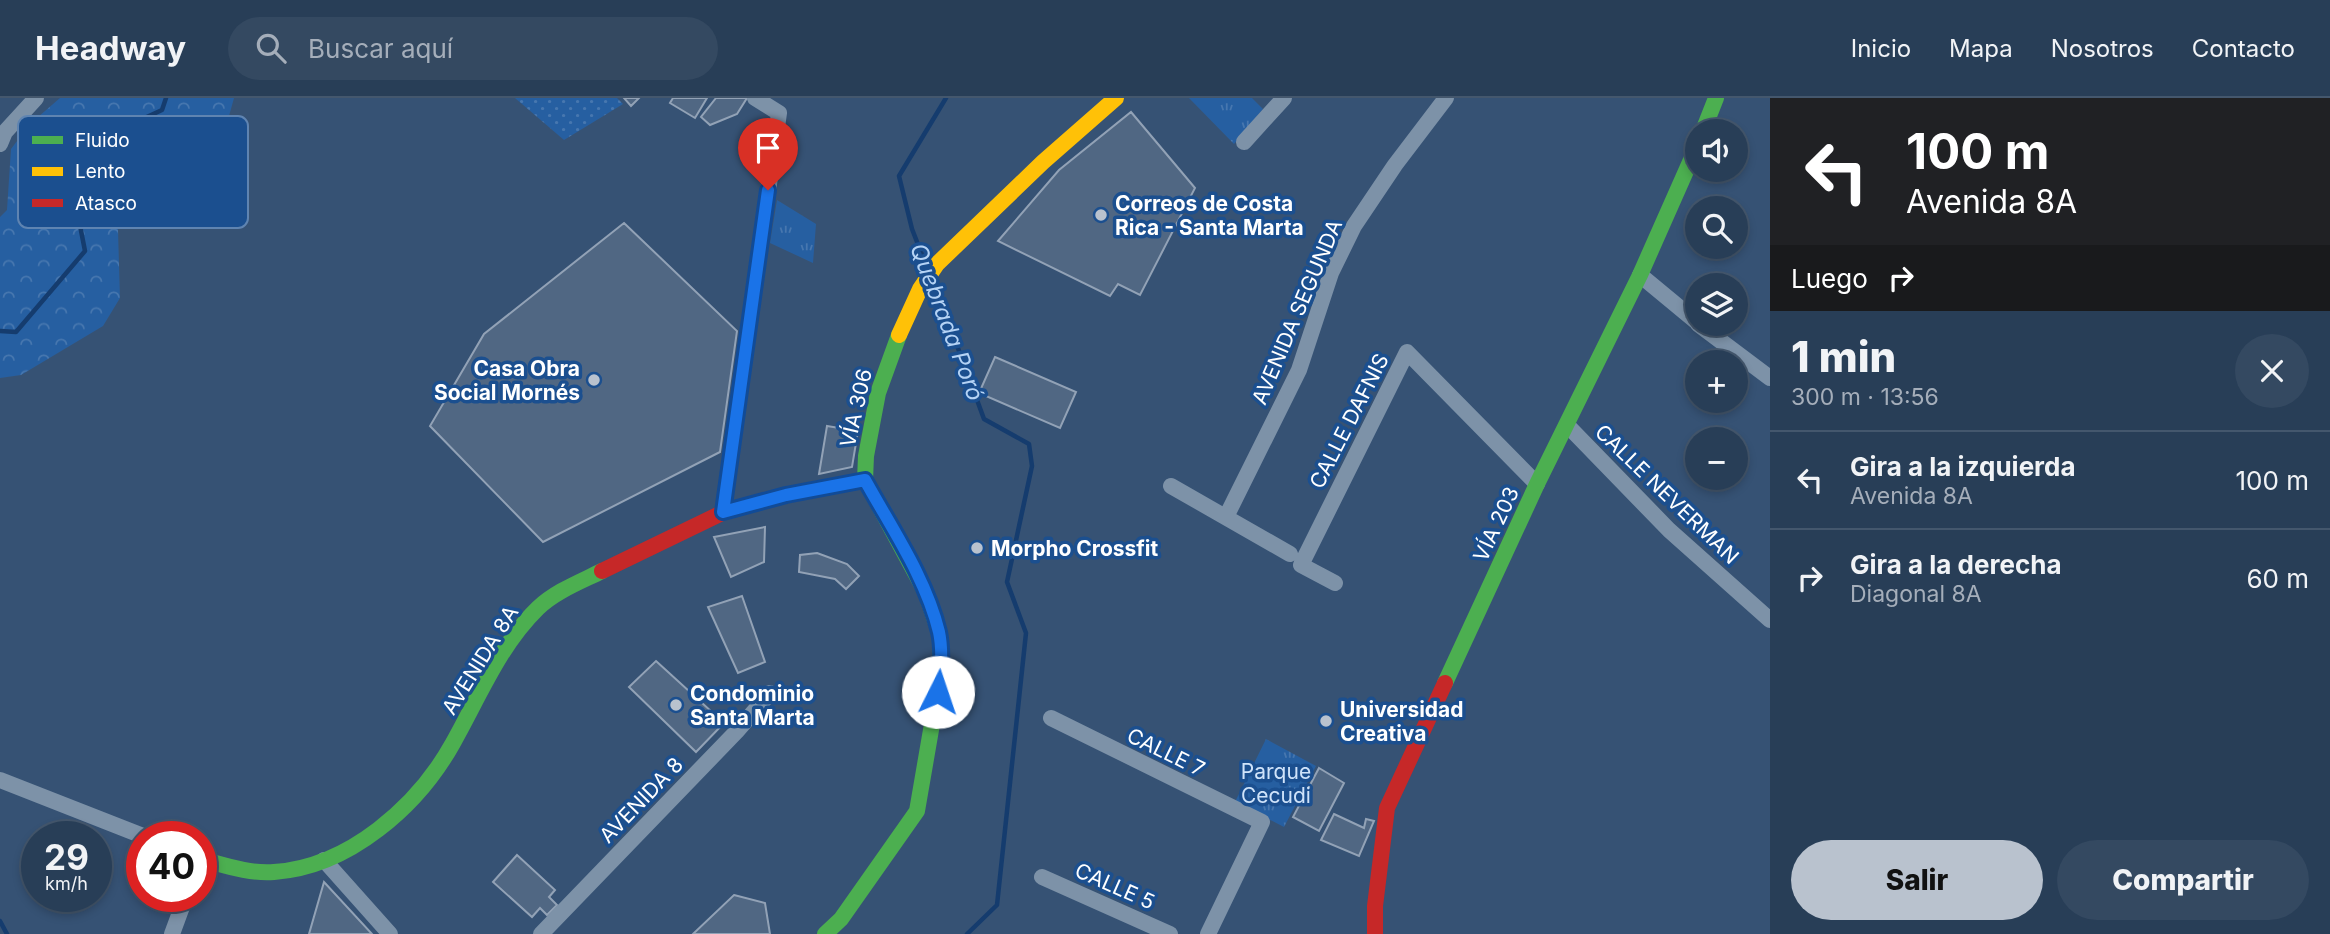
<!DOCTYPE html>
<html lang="es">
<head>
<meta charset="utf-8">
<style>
	:root { --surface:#283e57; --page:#344961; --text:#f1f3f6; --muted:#a5aeba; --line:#44576d; --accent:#b9c2ce }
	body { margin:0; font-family:Inter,sans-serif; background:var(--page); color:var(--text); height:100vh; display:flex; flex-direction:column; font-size:26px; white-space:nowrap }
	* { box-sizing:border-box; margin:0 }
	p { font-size:23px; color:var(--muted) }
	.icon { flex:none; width:38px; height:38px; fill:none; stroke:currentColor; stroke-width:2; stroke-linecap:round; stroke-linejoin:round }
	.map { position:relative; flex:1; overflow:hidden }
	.panel { display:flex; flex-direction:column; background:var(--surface); width:560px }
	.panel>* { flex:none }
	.top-card { background:#202124; color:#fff; overflow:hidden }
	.buttons { position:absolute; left:1685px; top:21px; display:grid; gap:14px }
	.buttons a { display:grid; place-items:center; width:63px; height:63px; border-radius:50%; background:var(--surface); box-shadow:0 4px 10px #0003,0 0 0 2px var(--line); font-size:35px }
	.speed { position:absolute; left:21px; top:723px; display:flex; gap:14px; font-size:35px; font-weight:700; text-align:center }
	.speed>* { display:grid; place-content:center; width:91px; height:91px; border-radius:50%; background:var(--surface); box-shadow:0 4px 10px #0003,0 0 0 2px var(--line); line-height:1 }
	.speed small { font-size:18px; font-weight:400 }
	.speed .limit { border:10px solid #d22; background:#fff; color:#111 }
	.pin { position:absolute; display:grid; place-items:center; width:60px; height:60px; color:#fff; margin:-72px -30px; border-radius:50% 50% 50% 0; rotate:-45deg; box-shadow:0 0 7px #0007 }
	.pin .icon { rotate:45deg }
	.me { position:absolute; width:77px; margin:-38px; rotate:4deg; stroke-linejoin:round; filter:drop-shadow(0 0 5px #0008) }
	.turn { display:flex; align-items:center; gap:24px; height:147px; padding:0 21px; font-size:32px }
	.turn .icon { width:91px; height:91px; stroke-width:2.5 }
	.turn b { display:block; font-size:49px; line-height:60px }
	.then { display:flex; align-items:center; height:66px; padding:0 21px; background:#0003; gap:14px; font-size:26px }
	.round { display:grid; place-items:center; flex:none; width:74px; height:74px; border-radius:37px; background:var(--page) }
	.head { display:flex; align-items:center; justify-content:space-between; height:119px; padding:0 21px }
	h1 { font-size:42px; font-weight:800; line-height:52px }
	.action { display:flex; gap:14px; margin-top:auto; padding:14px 21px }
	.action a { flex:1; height:80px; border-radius:42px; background:var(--accent); color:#111; font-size:28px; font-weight:800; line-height:80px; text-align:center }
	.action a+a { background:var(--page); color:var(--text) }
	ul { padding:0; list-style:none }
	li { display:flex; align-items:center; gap:21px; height:98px; padding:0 21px; border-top:2px solid var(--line) }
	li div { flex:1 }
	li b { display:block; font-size:26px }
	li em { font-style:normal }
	header { display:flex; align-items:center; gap:42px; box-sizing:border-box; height:98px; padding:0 35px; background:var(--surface); border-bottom:2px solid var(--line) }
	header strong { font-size:33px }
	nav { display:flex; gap:38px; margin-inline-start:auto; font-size:24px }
	.search { width:490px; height:63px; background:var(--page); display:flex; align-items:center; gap:18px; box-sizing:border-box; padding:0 24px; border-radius:38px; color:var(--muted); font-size:26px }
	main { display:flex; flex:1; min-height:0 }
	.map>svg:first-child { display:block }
	.grass { fill:url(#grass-tufts) }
	.forest { fill:url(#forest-crowns) }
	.garden { fill:url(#garden-dots) }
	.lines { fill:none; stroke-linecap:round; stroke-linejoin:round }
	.stream { stroke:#153c6e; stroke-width:4.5 }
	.building { fill:#506783; stroke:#92a2b6; stroke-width:2 }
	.street { stroke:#7d92a8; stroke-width:16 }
	.fast { stroke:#4caf50; stroke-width:16 }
	.slow { stroke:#ffc107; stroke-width:16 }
	.jam { stroke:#c62828; stroke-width:16 }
	.route-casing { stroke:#114b97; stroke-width:18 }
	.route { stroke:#1a73e8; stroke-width:12 }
	.poi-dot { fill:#b9c2ce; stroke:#1b4f8f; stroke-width:2.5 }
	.labels { text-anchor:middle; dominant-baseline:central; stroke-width:7; stroke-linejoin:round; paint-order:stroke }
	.poi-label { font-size:21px; font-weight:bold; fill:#fff; stroke:#1b4f8f; text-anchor:start }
	.street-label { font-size:21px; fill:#fff; stroke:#1b4f8f }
	.park-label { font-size:21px; fill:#cfe3fa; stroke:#1b4f8f }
	.water-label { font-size:23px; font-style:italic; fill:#b5d3f5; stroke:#1b4f8f }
	.key { fill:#1b4f8f; stroke:#5f84b1; stroke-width:2 }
	.key-label { font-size:19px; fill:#fff }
</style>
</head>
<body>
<header>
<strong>Headway</strong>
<div class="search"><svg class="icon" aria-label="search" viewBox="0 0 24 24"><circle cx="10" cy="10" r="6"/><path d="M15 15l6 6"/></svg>Buscar aquí</div>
<nav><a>Inicio</a><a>Mapa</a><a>Nosotros</a><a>Contacto</a></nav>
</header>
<main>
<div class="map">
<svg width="1770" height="836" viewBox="0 0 1770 836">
	<defs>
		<pattern id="grass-tufts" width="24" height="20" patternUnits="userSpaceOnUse" patternTransform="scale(1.75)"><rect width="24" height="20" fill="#265fa1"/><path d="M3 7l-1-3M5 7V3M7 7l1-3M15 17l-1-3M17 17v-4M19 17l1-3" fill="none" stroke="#4777af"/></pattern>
		<pattern id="forest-crowns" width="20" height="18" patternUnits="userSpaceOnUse" patternTransform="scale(1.75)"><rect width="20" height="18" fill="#265fa1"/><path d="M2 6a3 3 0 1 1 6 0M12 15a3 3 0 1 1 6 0" fill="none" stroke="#4777af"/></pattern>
		<pattern id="garden-dots" width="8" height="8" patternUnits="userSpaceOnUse" patternTransform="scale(1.75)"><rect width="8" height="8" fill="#265fa1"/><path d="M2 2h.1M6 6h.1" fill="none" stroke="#4777af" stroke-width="1.8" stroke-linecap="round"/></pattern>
	</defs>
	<rect width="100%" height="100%" fill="#365274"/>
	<path class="grass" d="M 1189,0 L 1252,0 L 1263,11 L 1234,46 Z
		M 777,102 L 816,126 L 813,165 L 770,145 Z
		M 1266,641 L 1316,668 L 1284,729 L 1235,704 Z"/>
	<path class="forest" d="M 60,0 L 234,0 L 224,36 L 194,74 L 117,99 L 120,200 L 103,228 L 21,277 L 0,280 L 0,119 L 7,112 L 11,51 L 30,26 Z"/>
	<path class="garden" d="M 515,0 L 617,0 L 623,6 L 564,42 Z"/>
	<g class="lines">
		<path class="stream" d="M 926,167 L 912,131 L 899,78 L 946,0
			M 934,185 L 984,321 L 1029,346 L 1032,368 L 1007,484 L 1026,535 L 997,807 L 967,836
			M 0,233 L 16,234 L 85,153 L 66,56 L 162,12 L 166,0
			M 0,823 L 7,836"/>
	</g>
	<path class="building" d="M 624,0 L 639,0 L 631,8 Z
		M 673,0 L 707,0 L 695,20 L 670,5 Z
		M 716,0 L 747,0 L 737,16 L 710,27 L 701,19 Z
		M 1131,14 L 1195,90 L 1140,197 L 1118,186 L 1110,198 L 998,143 L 1059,72 Z
		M 624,125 L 737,233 L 720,354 L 543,444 L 430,328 L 484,236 Z
		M 995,259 L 1076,294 L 1060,330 L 979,295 Z
		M 827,328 L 858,333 L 852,369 L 819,376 Z
		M 765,429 L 764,464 L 731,479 L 714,439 Z
		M 817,455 L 847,466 L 859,478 L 846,491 L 835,481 L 799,474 L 800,457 Z
		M 742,498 L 765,564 L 738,575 L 708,509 Z
		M 656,563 L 724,625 L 696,654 L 629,589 Z
		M 1319,670 L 1344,685 L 1319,733 L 1293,719 Z
		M 1334,716 L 1364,730 L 1366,721 L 1374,723 L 1359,758 L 1321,742 Z
		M 517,757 L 555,792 L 549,799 L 557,807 L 547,817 L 540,810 L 532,819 L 493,784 Z
		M 324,784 L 372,836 L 309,836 Z
		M 734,797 L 765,805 L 770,836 L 693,836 Z"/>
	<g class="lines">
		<path class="street" d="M 1244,44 L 1284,0
			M 0,46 L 5,34 L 36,0
			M 1640,177 L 1698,225
			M 1698,226 L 1770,280
			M 1567,327 L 1669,432 L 1770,522
			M 1171,388 L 1290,456
			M 723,414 L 779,15 L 755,0
			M 1226,419 L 1299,272 L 1331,175 L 1354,128 L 1395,67 L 1446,0
			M 1335,485 L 1301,467 L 1407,254 L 1537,386
			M 1051,620 L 1262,724 L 1208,836
			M 0,682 L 143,738
			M 324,762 L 390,836
			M 1042,779 L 1170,836
			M 172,836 L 186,798
			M 541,836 L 737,633 L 770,595"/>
		<path class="fast" d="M 1703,33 L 1716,0
			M 1445,585 L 1537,386 L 1640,177 L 1698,46
			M 201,761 C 224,767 249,776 274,774 C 349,769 418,708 453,645 C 479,599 499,548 538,510 C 556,493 580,484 602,473
			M 825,836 L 841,821 L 917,713 L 941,574 L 940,537 L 926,495 L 865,382 L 866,358 L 878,295 L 899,237"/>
		<path class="slow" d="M 899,237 L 920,191 L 937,166 L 1043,64 L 1116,0"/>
		<path class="jam" d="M 602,473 L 726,413 L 778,399 L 865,382
			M 1375,836 L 1375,808 L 1387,710 L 1445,585"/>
	</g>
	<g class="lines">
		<g class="route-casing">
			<path id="route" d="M 768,92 L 723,414 L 786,397 L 865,382 C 892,431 926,480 939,534 C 943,553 941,575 938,594"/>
		</g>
		<use href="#route" class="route"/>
	</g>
	<g class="poi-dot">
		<circle cx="1101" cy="117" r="7"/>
		<circle cx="594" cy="282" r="7"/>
		<circle cx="977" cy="450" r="7"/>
		<circle cx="676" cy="607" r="7"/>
		<circle cx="1326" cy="623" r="7"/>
	</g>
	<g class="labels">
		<g class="poi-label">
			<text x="1115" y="105">Correos de Costa<tspan x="1115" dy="24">Rica - Santa Marta</tspan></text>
			<text x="580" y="270" text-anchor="end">Casa Obra<tspan x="580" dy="24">Social Mornés</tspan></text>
			<text x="991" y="450">Morpho Crossfit</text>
			<text x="690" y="595">Condominio<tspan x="690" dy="24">Santa Marta</tspan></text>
			<text x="1340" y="611">Universidad<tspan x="1340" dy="24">Creativa</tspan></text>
		</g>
		<g class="street-label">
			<text transform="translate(1297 214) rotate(-67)">AVENIDA SEGUNDA</text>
			<text transform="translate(856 310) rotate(-77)">VÍA 306</text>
			<text transform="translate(1349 323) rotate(-63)">CALLE DAFNIS</text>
			<text transform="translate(1667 396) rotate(44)">CALLE NEVERMAN</text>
			<text transform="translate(1496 426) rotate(-65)">VÍA 203</text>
			<text transform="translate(480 562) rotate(-58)">AVENIDA 8A</text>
			<text transform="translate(1166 654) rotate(26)">CALLE 7</text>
			<text transform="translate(641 702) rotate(-46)">AVENIDA 8</text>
			<text transform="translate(1115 788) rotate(24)">CALLE 5</text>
		</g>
		<g class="park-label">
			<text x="1276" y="673">Parque<tspan x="1276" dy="24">Cecudi</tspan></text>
		</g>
		<g class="water-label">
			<text transform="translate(947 224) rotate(69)">Quebrada Poró</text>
		</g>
	</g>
	<rect x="18" y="18" width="230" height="112" rx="10" class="key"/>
	<rect x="32" y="38" width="31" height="8" fill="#4caf50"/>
	<rect x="32" y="69" width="31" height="9" fill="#ffc107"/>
	<rect x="32" y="101" width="31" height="8" fill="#c62828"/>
	<g class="key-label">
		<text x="75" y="49">Fluido</text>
		<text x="75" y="80">Lento</text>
		<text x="75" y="112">Atasco</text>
	</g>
</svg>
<div class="buttons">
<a><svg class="icon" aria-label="sound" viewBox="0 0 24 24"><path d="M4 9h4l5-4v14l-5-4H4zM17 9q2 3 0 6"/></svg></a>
<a><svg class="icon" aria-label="search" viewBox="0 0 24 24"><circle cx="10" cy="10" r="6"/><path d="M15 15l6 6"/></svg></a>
<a><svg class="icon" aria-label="layers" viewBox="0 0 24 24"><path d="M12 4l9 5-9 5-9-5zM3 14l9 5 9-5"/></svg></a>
<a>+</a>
<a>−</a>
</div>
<div class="speed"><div>29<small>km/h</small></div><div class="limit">40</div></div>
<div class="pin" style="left:768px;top:92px;background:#d93025"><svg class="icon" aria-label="arrive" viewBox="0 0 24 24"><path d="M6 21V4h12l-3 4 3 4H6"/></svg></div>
<svg class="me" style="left:938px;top:594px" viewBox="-20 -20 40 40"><circle r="19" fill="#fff"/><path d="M0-13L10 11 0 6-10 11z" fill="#1a73e8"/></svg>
</div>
<section class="panel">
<div class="top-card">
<div class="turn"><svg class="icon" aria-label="left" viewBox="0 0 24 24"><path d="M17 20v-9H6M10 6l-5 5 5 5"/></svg><div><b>100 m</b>Avenida 8A</div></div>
<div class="then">Luego<svg class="icon" aria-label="right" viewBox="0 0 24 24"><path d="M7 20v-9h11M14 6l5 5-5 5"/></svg></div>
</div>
<div class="head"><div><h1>1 min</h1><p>300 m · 13:56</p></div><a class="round"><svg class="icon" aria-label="close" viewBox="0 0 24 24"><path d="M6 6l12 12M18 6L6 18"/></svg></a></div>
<ul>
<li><svg class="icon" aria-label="left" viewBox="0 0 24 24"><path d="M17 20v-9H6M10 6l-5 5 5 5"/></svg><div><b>Gira a la izquierda</b><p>Avenida 8A</p></div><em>100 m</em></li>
<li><svg class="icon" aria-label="right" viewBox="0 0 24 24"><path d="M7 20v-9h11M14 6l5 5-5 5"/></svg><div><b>Gira a la derecha</b><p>Diagonal 8A</p></div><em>60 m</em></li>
</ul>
<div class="action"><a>Salir</a><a>Compartir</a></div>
</section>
</main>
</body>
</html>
